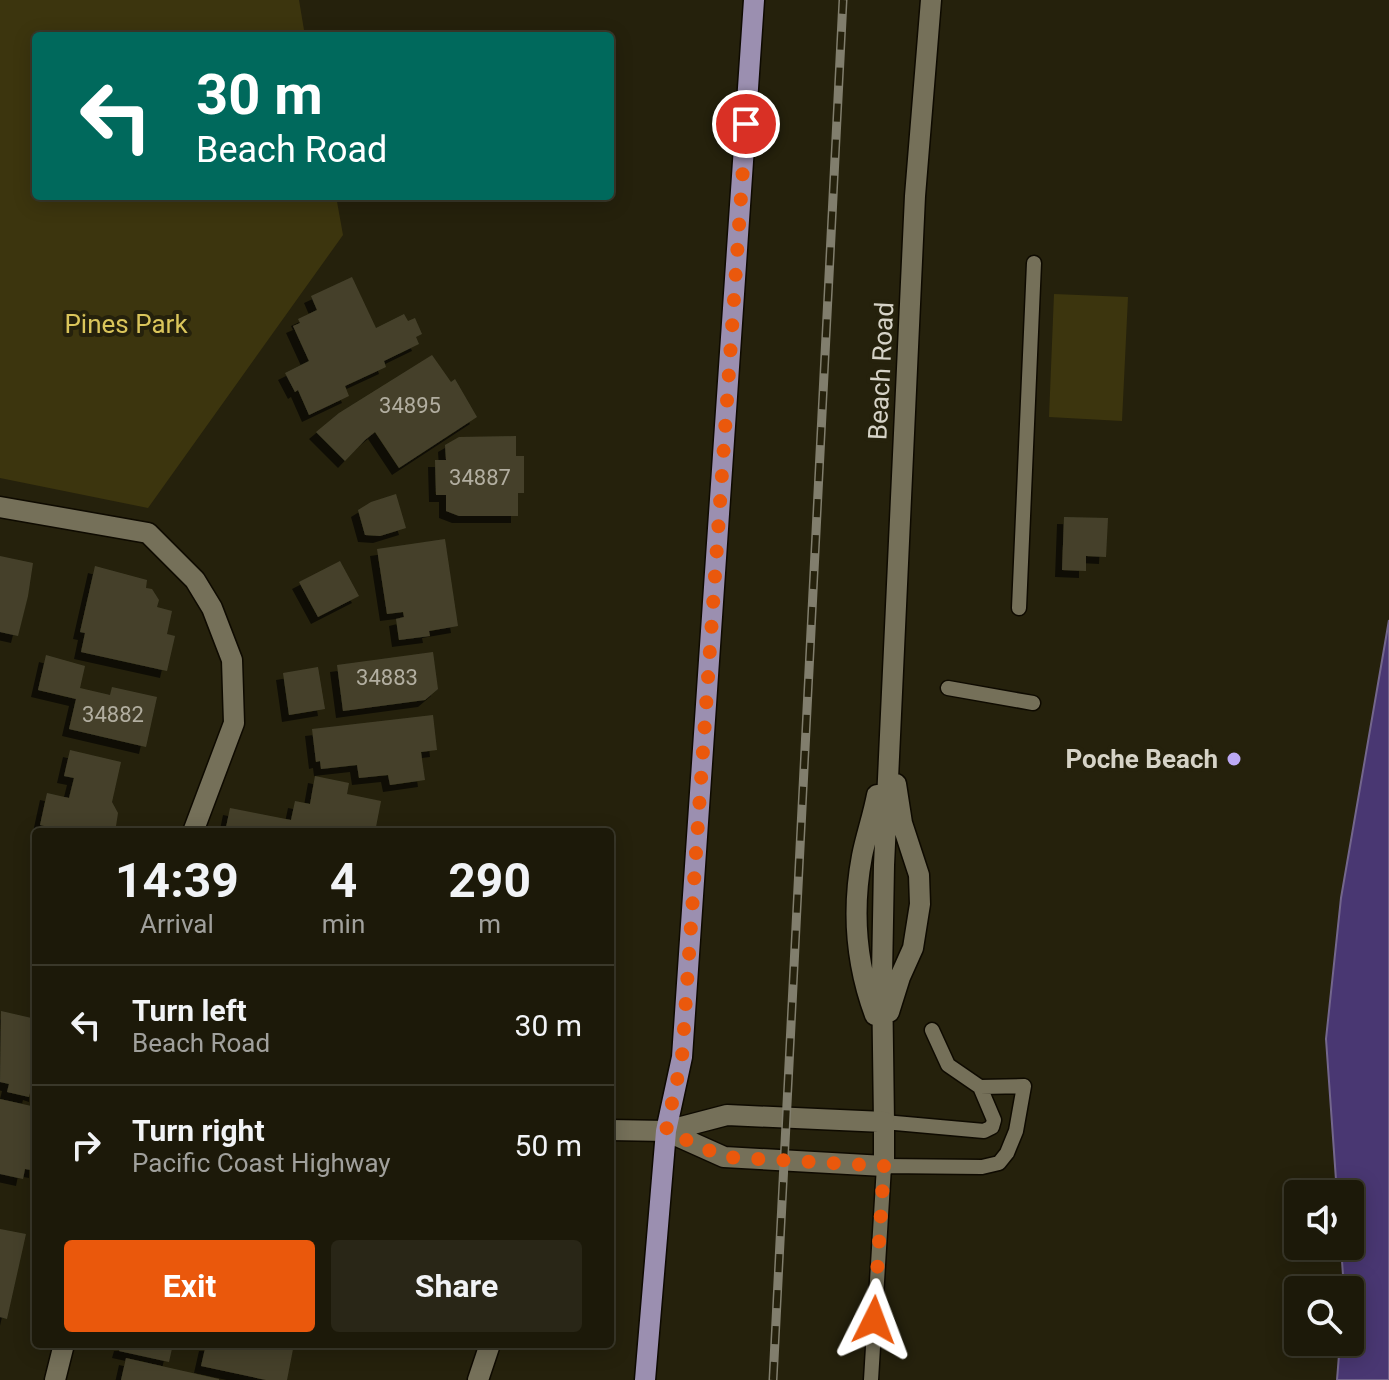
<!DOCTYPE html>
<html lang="en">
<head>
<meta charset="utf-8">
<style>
	:root { --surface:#1c1909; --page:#292617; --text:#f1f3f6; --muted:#a0a09c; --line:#3a382a; --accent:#ea580c }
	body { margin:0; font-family:Roboto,sans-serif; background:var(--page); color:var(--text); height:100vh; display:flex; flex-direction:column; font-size:30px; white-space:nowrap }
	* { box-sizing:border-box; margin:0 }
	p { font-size:26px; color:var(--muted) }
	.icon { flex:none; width:44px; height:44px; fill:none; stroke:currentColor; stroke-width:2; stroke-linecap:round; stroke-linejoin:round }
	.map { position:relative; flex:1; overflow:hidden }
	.drawer { position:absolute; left:32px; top:828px; width:582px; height:520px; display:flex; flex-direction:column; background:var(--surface); border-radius:8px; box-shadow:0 4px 20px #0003,0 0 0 2px var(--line) }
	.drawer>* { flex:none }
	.top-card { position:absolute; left:32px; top:32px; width:582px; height:168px; border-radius:8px; box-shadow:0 4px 20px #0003,0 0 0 2px var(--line); background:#00695c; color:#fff; overflow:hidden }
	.controls { position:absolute; left:1284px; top:1180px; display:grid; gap:16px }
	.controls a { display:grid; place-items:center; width:80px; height:80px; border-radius:8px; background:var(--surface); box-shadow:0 4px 20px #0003,0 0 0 2px var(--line); font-size:40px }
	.pin { position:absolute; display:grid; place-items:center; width:68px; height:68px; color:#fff; margin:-34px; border:4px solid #fff; border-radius:50%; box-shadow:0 2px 8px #0007 }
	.me { position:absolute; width:88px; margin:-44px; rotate:3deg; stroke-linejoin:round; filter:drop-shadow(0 0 6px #0008) }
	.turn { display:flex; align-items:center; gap:28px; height:168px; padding:0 32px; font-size:36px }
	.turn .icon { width:104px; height:104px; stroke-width:2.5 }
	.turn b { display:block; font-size:56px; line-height:68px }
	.eta { display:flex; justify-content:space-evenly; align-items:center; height:136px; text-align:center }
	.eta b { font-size:48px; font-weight:700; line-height:56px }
	.cta { display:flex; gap:16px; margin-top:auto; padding:16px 32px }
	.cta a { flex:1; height:92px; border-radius:8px; background:var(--accent); color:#fff; font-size:32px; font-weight:700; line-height:92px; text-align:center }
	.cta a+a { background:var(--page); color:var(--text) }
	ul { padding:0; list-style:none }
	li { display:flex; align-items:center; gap:24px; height:120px; padding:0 32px; border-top:2px solid var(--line) }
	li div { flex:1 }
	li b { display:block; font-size:30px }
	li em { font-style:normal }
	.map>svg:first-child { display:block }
	.green { fill:#3c350e }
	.water { fill:#493772; stroke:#73668c; stroke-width:2 }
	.building { fill:#45412b; filter:url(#shadow) }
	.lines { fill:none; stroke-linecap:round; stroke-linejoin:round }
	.lane-casing { stroke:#0e0a00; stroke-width:17 }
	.street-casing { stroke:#0e0a00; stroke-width:23 }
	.secondary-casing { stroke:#0e0a00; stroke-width:23 }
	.primary-casing { stroke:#0e0a00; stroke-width:23 }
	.lane { stroke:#757059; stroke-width:14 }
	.street { stroke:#757059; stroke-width:20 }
	.secondary { stroke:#757059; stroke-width:20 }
	.primary { stroke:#9b8fb0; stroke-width:20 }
	.rail-casing { stroke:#817e6d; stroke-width:9 }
	.rail { stroke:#25210c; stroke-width:6; stroke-dasharray:18; stroke-linecap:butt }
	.route { stroke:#ea580c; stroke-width:14; stroke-dasharray:0 25.2 }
	.poi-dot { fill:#bca9f5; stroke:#25210c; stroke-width:3 }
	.labels { text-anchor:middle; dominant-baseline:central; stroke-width:8; stroke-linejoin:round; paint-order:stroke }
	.number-label { font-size:22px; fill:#b2aea0 }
	.park-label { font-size:26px; fill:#dac55b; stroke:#25210c }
	.street-label { font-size:26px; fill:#d6d3c7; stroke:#25210c }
	.poi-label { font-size:26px; font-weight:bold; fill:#d6d3c7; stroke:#25210c; text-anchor:end }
</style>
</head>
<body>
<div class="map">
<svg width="1389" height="1380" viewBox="0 0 1389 1380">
	<defs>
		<filter id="shadow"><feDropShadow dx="-7" dy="7" stdDeviation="0" flood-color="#0009"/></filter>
	</defs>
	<rect width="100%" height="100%" fill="#25210c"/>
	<path class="green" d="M 0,0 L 299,0 L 305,36 L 36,36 L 36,196 L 336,196 L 343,235 L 148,508 L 0,478 Z
		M 1054,294 L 1128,297 L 1122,421 L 1049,417 Z"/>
	<path class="water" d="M 1389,620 L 1389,1380 L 1337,1380 L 1340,1342 L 1350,1342 L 1350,1290 L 1344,1290 L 1341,1246 L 1350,1246 L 1350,1194 L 1337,1194 L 1326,1039 L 1341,898 Z"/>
	<path class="building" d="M 352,277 L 376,328 L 404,314 L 408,321 L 415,318 L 422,334 L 416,337 L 419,344 L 384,361 L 386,367 L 345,386 L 349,396 L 309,415 L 298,390 L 295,392 L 285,373 L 309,361 L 293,326 L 300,323 L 298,319 L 317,310 L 311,296 Z
		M 432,355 L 451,382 L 455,379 L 477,417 L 399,468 L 375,432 L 365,440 L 345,461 L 316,432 L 339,413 Z
		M 516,436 L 516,456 L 524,456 L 524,493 L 518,493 L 518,516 L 459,516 L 446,511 L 446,495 L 436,495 L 435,460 L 446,460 L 445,445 L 459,437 Z
		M 396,494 L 406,528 L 380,536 L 365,535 L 358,510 L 371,502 Z
		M 1064,517 L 1108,518 L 1106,557 L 1086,556 L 1086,571 L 1062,570 Z
		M 445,539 L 458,626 L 429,631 L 430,636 L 399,640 L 396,619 L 404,617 L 403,612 L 387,614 L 377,549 Z
		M 0,556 L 33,563 L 28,596 L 18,636 L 0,632 Z
		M 340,561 L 359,596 L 318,617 L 299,582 Z
		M 95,566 L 147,580 L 146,588 L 152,589 L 159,600 L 157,607 L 172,611 L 167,634 L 175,636 L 167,671 L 81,652 L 85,633 L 80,632 Z
		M 433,652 L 438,689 L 425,700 L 343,711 L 337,665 Z
		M 46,655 L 85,666 L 80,688 L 110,695 L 112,687 L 157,697 L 146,747 L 69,729 L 76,699 L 38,690 Z
		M 318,667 L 325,709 L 289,715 L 283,673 Z
		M 433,715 L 437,750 L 421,752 L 425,780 L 390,785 L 388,775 L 359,778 L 357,765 L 321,769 L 320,761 L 316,762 L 312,729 Z
		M 70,750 L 121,762 L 112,802 L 118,813 L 116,826 L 107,832 L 69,832 L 40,825 L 47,793 L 69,798 L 74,778 L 64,776 Z
		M 315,776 L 349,783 L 347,794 L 381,801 L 375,832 L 225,832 L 230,808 L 291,820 L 295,801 L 310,804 Z
		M 1,1011 L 36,1019 L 36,1095 L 30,1093 L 29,1097 L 7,1092 L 9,1084 L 0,1082 Z
		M 0,1099 L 36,1107 L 36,1171 L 25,1169 L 23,1179 L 0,1174 Z
		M 0,1229 L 26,1234 L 7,1319 L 0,1317 Z
		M 121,1344 L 173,1344 L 169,1362 L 119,1351 Z
		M 206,1344 L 294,1344 L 287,1380 L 266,1380 L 201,1366 Z
		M 126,1358 L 219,1379 L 219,1380 L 121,1380 Z"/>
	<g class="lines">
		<g class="lane-casing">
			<path id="lane" d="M 1019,608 L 1034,263
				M 948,688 L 1033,703
				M 884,1122 L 984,1131 L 992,1127 L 994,1120 L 980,1087 L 948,1065 L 932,1030
				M 871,1380 L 884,1166 L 982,1167 L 999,1163 L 1007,1153 L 1016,1131 L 1024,1086 L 980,1087"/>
		</g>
		<g class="street-casing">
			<path id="street" d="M 0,507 L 148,533 L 195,580 L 212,608 L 232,660 L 234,723 L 193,832
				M 889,1012 L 900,977 L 913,948 L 920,904 L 919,875 L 902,823 L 896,784
				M 875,1015 C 856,964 852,909 862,856 C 866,836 873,816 877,795
				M 884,1122 L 882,976 L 884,865 L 915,196 L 931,0
				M 55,1380 L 64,1344"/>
		</g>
		<g class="secondary-casing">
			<path id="secondary" d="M 610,1130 L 666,1131 L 727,1115 L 884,1122 L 884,1166 L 724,1157 L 666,1131
				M 478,1380 L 490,1344"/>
		</g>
		<g class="primary-casing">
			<path id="primary" d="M 645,1380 L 666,1131 L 682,1057 L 754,0"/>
		</g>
		<use href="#lane" class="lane"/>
		<use href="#street" class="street"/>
		<use href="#secondary" class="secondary"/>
		<use href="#primary" class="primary"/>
		<g class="rail-casing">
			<path id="rail" d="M 773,1380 L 843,0"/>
		</g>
		<use href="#rail" class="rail"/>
	</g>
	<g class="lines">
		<path class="route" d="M 746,124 L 682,1057 L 666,1131 L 724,1157 L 884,1166 L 874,1320"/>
	</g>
	<circle class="poi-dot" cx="1234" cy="759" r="8"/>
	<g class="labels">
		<g class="number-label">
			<text x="410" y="405">34895</text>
			<text x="480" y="477">34887</text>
			<text x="387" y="677">34883</text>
			<text x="113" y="714">34882</text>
		</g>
		<g class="park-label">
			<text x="126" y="324">Pines Park</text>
		</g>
		<g class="street-label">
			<text transform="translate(881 371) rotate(-87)">Beach Road</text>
		</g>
		<g class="poi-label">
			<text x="1218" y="759">Poche Beach</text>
		</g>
	</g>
</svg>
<div class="controls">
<a><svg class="icon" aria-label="sound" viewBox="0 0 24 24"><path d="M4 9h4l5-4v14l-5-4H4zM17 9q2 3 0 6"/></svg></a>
<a><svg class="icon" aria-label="search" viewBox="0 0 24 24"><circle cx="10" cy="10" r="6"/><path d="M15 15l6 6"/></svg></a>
</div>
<div class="pin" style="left:746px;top:124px;background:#d93025"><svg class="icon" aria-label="arrive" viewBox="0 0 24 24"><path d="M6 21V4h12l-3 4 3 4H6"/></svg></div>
<svg class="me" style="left:874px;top:1320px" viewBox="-20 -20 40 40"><path d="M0-17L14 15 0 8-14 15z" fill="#ea580c" stroke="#fff" stroke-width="4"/></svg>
<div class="top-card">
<div class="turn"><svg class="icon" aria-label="left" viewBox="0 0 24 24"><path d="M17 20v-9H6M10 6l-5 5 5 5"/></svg><div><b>30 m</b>Beach Road</div></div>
</div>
<section class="drawer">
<div class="eta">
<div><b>14:39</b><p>Arrival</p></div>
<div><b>4</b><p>min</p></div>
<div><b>290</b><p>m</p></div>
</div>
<ul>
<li><svg class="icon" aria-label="left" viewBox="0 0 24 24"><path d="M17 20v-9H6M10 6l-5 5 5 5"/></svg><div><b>Turn left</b><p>Beach Road</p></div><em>30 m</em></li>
<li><svg class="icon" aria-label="right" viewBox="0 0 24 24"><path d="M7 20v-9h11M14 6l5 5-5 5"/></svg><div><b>Turn right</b><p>Pacific Coast Highway</p></div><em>50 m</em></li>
</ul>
<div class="cta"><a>Exit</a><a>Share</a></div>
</section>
</div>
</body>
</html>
